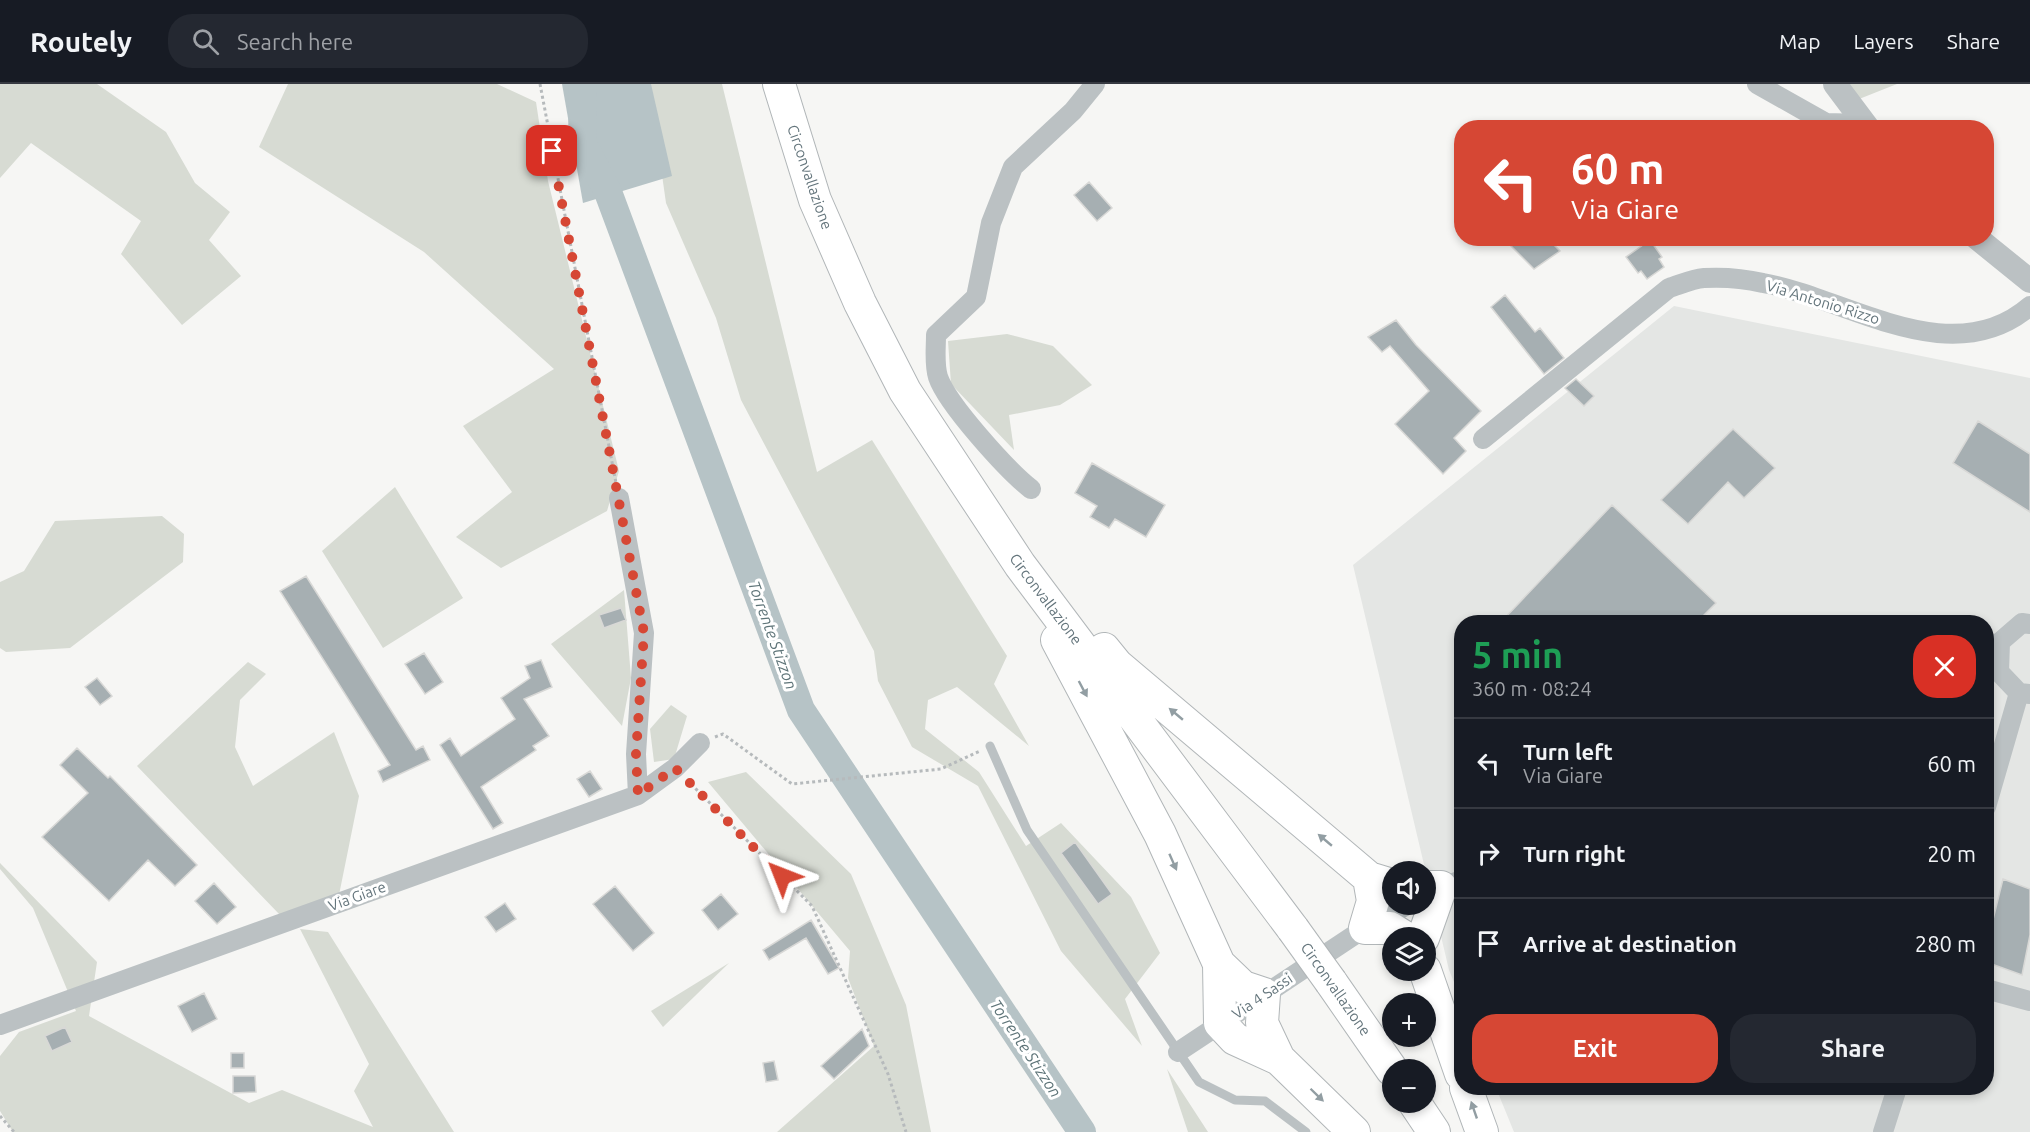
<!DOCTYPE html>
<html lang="en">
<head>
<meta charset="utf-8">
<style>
	:root { --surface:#171b24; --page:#242831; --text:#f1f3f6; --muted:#9ea1a6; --line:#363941; --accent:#d64734 }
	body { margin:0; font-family:Ubuntu,sans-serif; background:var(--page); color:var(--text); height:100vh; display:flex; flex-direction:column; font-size:22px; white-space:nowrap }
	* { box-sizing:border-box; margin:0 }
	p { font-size:20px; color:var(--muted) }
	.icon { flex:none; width:33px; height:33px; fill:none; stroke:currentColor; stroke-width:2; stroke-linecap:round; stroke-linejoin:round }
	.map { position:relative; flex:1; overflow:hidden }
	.side { position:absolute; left:1454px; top:531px; width:540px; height:480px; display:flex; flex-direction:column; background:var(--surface); border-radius:24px; box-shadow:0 3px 9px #0003 }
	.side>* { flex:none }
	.top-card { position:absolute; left:1454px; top:36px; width:540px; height:126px; border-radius:24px; box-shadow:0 3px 9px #0003; background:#d64734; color:#fff; overflow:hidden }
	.tools { position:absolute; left:1382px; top:777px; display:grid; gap:12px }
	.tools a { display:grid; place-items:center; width:54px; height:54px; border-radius:50%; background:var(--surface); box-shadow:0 3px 9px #0003; font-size:30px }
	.pin { position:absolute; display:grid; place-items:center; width:51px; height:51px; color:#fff; margin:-26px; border-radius:12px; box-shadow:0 3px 9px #0006 }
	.me { position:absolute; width:66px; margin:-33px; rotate:315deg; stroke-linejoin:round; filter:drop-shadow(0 0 4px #0008) }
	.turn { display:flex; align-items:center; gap:21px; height:126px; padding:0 18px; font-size:27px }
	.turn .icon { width:78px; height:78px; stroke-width:2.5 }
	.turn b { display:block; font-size:42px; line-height:51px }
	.round { display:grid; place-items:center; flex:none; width:63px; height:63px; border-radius:24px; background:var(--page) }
	.summary { display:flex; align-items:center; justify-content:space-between; height:102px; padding:0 18px }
	h1 { font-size:36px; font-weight:700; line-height:45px; color:#1e9e55 }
	.cta { display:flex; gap:12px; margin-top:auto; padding:12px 18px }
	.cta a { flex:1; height:69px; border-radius:24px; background:var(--accent); color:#fff; font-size:24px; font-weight:700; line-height:69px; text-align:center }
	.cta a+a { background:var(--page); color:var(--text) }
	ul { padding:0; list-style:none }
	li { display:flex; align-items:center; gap:18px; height:90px; padding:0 18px; border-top:2px solid var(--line) }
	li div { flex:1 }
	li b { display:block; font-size:22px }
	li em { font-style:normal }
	header { display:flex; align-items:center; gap:36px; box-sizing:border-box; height:84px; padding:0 30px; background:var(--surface); border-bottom:2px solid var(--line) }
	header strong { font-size:28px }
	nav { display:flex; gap:33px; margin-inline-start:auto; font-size:21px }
	.search { width:420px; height:54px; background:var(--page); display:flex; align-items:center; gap:15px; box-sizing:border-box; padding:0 21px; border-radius:24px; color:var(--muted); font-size:22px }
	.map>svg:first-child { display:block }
	.built { fill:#e4e6e4 }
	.green { fill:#d7dbd3 }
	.water { fill:#b6c3c6 }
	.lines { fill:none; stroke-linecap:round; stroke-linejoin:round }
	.river { stroke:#b6c3c6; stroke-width:28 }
	.building { fill:#a6afb2; stroke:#d8d8d6; stroke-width:1.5 }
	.trunk-casing { stroke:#b1b6b8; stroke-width:34 }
	.path { stroke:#b6babc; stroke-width:3; stroke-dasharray:3 3; stroke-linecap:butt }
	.service { stroke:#bbc1c3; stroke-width:9 }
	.minor { stroke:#bbc1c3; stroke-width:20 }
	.tertiary { stroke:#bbc1c3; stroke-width:24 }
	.trunk { stroke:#fff; stroke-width:32 }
	.trunk-bridge-casing { stroke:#b1b6b8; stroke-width:34; stroke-linecap:butt }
	.trunk-bridge { stroke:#fff; stroke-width:32 }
	.oneway { fill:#929ea3 }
	.route { stroke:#d64734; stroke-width:10; stroke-dasharray:0 18 }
	.labels { text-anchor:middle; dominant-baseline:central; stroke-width:6; stroke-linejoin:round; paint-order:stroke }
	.street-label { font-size:15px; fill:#64757c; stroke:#fff }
	.water-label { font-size:16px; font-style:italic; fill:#5e7478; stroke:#fff }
</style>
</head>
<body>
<header>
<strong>Routely</strong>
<div class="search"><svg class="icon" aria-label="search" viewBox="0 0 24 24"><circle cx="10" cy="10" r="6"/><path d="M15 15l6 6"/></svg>Search here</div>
<nav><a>Map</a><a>Layers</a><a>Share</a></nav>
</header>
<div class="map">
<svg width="2030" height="1048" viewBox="0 0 2030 1048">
	<rect width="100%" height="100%" fill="#f6f6f4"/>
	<path class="built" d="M 1674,222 L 2030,294 L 2030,1048 L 1514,1048 L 1496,1004 L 1986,1004 L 1986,538 L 1461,538 L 1461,915 L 1449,886 L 1353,481 Z"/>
	<path class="green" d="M 0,0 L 97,0 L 166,48 L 195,99 L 230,128 L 209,156 L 241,192 L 182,241 L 121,170 L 141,137 L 31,59 L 0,94 Z
		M 288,0 L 497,0 L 536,18 L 548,97 L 619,387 L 607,427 L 501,484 L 456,453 L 512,408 L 463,342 L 554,285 L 424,168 L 259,63 Z
		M 649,0 L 722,0 L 817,388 L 872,356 L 1007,572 L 994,600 L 1029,662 L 957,603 L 928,616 L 925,645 L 979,688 L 1026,762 L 1061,739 L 1131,813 L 1160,869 L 1125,915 L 1142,962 L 1061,867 L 978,702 L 912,663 L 878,597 L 874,567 L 741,316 L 716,234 L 666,119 Z
		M 1835,0 L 1897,0 L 1849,19 Z
		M 1007,250 L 1053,262 L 1092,301 L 1060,321 L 1009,331 L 1014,366 L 951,300 L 948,257 Z
		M 395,403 L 463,514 L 383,564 L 322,467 Z
		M 162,432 L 184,450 L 183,478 L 70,564 L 6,568 L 0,564 L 0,498 L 24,487 L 55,437 Z
		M 624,506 L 631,594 L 622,642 L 551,560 Z
		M 248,578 L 266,590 L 240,616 L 235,663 L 253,702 L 334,648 L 359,712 L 339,811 L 280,831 L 137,682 Z
		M 671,621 L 687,632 L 674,675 L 654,678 L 650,645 Z
		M 746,688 L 851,790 L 906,921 L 931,1048 L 777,1048 L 874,962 L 848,894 L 850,867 L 708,698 Z
		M 0,779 L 97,878 L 89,932 L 249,1019 L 282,1006 L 373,1043 L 354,1007 L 369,980 L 300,845 L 328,848 L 454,1048 L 13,1048 L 0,1027 L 0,972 L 19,948 L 76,927 L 33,824 L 0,785 Z
		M 729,879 L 663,943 L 651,927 Z
		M 1167,985 L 1208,1048 L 1188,1048 Z"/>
	<path class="water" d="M 562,0 L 651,0 L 672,92 L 583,119 Z"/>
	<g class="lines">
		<path class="river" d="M 583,0 L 582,58 L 608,108 L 801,626 L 1082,1048"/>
	</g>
	<path class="building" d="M 1089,98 L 1112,124 L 1097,137 L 1074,111 Z
		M 1503,154 L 1547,154 L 1560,167 L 1534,185 Z
		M 1650,156 L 1662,173 L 1659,175 L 1664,183 L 1647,195 L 1641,187 L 1638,189 L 1626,173 Z
		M 1505,211 L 1535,248 L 1540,244 L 1564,274 L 1544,290 L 1491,223 Z
		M 1396,236 L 1416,261 L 1481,327 L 1454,354 L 1466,367 L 1443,390 L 1395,340 L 1429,307 L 1390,262 L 1382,268 L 1368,253 Z
		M 1576,295 L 1594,312 L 1584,322 L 1565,304 Z
		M 1978,337 L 2030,370 L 2030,428 L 1953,379 Z
		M 1733,345 L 1775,384 L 1744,414 L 1728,398 L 1688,440 L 1661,416 Z
		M 1092,379 L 1165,421 L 1146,453 L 1115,435 L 1109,444 L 1090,433 L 1097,422 L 1075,409 Z
		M 1612,421 L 1716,519 L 1697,538 L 1501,538 Z
		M 306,492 L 416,666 L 423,662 L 430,676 L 383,698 L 378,687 L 390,681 L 280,507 Z
		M 621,524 L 626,536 L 604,544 L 599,531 Z
		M 424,569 L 443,598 L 425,610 L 405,580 Z
		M 541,576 L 552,603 L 524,615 L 549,652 L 533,662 L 536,666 L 481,703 L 503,739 L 493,745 L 440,661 L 450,654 L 461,672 L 515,635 L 501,614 L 530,594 L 525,582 Z
		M 97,594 L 112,612 L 100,621 L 85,603 Z
		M 77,664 L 108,694 L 110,692 L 197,781 L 175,802 L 148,776 L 109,817 L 42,753 L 88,709 L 60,681 Z
		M 590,687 L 602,705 L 589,713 L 577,695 Z
		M 1075,758 L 1112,810 L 1098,820 L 1061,769 Z
		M 2003,795 L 2030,805 L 2030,851 L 2022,891 L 1986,878 L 1986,864 Z
		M 214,799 L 236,823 L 217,840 L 195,817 Z
		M 615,802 L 654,849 L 633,867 L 593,820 Z
		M 721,810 L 738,830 L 718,846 L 702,826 Z
		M 505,819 L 516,835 L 496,848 L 485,833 Z
		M 811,836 L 839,884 L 828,890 L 806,854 L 769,876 L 763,866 Z
		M 204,909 L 217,935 L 192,948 L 178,922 Z
		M 65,943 L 72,958 L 52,967 L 45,952 Z
		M 862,945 L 869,962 L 834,995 L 821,982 Z
		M 231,969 L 244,969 L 244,984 L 231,984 Z
		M 774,977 L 778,996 L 766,998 L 763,979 Z
		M 233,992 L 255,992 L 256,1008 L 233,1009 Z"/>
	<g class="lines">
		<g class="trunk-casing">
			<path id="trunk" d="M 779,0 L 815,116 L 860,219 L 905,307 L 1020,481 L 1293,845
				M 1057,556 L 1160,750 L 1219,880 L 1243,903 L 1264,910 L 1262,939 L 1279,975
				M 1104,565 L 1117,581 L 1369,794 L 1392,801
				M 1369,794 L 1373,817 L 1365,844 L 1390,844 L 1406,854
				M 1423,854 L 1441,803 L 1425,803
				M 1219,880 L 1220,939 L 1235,955 L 1279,975 L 1354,1048
				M 1425,886 L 1461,990
				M 1331,898 L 1392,986
				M 1466,1004 L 1482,1048
				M 1414,1018 L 1434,1048"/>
		</g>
		<path class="path" d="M 540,0 L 616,399
			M 715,653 L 723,650 L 792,700 L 941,685 L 980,667
			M 687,696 L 812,822 L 888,990 L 906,1048
			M 0,1032 L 14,1048"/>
		<path class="service" d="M 990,662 L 1027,746 L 1199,998 L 1235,1016 L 1265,1017 L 1306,1048"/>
		<path class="minor" d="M 1757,0 L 1826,39 L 1865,40
			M 1483,355 L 1669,204 C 1679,201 1692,195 1704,194 C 1722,193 1746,195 1763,199 C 1847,214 1951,290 2030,222
			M 1031,405 C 1008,387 947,320 938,293 C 934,280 936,265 936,251 L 976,213 L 991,139 L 1013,83 L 1073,27 L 1095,0
			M 619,414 L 644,549 L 636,670 L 638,711
			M 2030,540 L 2022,539 L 2000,558 L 1999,588 L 2019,609 L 2030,610
			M 1986,723 L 2019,609
			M 1433,807 L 1461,796
			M 1986,905 L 2030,917
			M 0,941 L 638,711 L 675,684 L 700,659
			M 1178,968 L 1365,844 L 1409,820
			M 1883,1048 L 1897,1004"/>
		<path class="tertiary" d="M 1835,0 L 1868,44
			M 1977,154 L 2030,197"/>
		<use href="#trunk" class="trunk"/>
		<g class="trunk-bridge-casing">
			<path id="trunk-bridge" d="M 1293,845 L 1331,898"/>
		</g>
		<use href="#trunk-bridge" class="trunk-bridge"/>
	</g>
	<defs><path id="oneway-solid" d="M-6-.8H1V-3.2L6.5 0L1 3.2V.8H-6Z" transform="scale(1.5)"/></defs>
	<g class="oneway">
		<use href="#oneway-solid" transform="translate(1083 605) rotate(62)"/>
		<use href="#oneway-solid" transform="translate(1176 630) rotate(-140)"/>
		<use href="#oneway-solid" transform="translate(1325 756) rotate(-140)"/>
		<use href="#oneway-solid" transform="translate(1173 778) rotate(66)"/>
		<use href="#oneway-solid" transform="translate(1317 1011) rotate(44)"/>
		<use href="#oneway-solid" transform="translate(1474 1026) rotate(-109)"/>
	</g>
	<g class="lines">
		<path class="route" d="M 552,67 L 644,549 L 636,670 L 638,711 L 675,684 L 782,792"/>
	</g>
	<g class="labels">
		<g class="street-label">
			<text transform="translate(810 93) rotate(71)">Circonvallazione</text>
			<text transform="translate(1823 218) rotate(17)">Via Antonio Rizzo</text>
			<text transform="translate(1046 515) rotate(53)">Circonvallazione</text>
			<text transform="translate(357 812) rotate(-20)">Via Giare</text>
			<text transform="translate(1336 905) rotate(55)">Circonvallazione</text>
			<text transform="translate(1262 912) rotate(-34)">Via 4 Sassi</text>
		</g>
		<g class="water-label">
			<text transform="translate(773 551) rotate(70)">Torrente Stizzon</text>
			<text transform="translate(1026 964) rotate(56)">Torrente Stizzon</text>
		</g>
	</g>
</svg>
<div class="tools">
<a><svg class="icon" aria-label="sound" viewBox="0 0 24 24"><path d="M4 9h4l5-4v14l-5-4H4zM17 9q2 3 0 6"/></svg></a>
<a><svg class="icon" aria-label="layers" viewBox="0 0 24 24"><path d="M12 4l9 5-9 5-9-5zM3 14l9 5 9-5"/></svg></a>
<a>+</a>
<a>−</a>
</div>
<div class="pin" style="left:552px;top:67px;background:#d93025"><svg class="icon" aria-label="arrive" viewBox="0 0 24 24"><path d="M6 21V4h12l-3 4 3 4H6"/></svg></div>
<svg class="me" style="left:782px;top:792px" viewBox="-20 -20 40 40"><path d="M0-17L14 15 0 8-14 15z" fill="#d64734" stroke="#fff" stroke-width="4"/></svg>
<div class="top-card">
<div class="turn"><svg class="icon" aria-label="left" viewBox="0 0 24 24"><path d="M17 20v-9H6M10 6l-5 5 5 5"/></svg><div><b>60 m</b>Via Giare</div></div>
</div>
<section class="side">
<div class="summary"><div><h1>5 min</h1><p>360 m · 08:24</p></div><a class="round" style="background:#d93025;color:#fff"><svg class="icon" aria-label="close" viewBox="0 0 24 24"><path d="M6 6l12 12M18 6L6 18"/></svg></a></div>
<ul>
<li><svg class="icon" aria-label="left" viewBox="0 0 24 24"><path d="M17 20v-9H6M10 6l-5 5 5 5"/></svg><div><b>Turn left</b><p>Via Giare</p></div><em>60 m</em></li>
<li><svg class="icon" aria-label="right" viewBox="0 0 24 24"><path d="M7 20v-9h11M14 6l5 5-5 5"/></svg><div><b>Turn right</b></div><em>20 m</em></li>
<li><svg class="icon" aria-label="arrive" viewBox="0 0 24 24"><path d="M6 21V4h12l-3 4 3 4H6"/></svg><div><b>Arrive at destination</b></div><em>280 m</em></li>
</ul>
<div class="cta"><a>Exit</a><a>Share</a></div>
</section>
</div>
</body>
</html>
